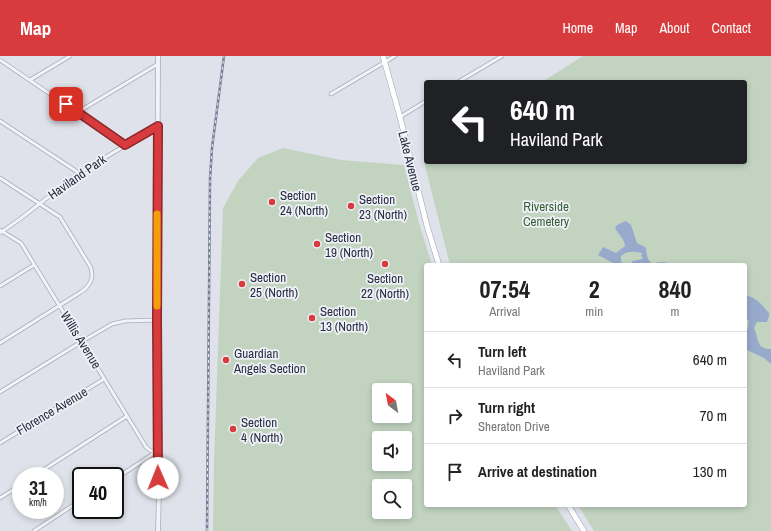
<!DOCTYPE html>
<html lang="en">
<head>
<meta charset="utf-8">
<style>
	:root { --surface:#fff; --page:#f6f6f6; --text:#222; --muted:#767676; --line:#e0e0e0; --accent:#d83b3d }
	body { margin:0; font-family:"Archivo Narrow",sans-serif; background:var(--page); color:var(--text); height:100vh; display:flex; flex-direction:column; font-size:15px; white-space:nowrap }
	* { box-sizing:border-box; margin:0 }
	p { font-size:13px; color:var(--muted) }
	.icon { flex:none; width:22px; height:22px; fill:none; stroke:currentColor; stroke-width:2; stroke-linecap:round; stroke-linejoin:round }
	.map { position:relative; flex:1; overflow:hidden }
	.sheet { position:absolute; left:424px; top:207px; width:323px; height:244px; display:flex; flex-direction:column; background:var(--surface); border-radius:4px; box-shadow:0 2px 6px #0003 }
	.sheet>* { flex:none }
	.banner { position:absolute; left:424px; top:24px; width:323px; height:84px; border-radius:4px; box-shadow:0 2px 6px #0003; background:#202124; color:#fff; overflow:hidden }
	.needle { width:26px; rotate:328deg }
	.fabs { position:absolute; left:372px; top:327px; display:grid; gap:8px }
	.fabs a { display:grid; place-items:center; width:40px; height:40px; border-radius:4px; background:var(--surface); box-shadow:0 2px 6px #0003; font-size:20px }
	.speed { position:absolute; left:12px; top:411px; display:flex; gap:8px; font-size:20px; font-weight:700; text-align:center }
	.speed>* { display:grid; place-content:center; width:52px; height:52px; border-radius:50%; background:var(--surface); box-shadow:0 2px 6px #0003; line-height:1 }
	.speed small { font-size:10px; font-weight:400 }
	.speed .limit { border:2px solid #111; border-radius:6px; background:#fff; color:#111 }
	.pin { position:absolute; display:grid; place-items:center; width:34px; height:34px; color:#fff; margin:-17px; border-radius:8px; box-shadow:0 2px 6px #0006 }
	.me { position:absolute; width:44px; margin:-22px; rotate:359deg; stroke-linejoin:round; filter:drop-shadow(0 0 3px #0008) }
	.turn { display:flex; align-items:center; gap:14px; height:84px; padding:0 20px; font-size:18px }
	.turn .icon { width:52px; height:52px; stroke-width:2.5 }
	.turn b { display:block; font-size:28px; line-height:34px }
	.eta { display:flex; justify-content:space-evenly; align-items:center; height:68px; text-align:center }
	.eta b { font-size:24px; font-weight:700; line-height:28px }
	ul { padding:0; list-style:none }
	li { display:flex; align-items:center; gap:12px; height:56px; padding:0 20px; border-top:1px solid var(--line) }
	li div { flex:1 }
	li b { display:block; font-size:15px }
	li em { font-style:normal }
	header { display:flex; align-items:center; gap:24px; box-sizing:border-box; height:56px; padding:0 20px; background:var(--accent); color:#fff }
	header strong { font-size:19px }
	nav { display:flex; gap:22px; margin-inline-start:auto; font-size:14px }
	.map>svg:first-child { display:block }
	.green { fill:#c2d4c0; fill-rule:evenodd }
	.water { fill:#97aacc }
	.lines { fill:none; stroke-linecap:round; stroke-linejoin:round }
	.minor-casing { stroke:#a8acb8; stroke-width:4.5 }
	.tertiary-casing { stroke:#a8acb8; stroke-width:5.5 }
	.primary-casing { stroke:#9ea4b6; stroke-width:6 }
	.minor { stroke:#f2f3f8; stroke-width:3 }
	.tertiary { stroke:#f2f3f8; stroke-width:4 }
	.primary { stroke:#fff; stroke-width:5 }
	.rail-casing { stroke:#787e94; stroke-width:2.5 }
	.rail { stroke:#eff1f7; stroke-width:1; stroke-dasharray:3; stroke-linecap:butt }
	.route-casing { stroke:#8c2628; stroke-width:10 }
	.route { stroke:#d83b3d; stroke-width:7 }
	.slow { stroke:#f59e0b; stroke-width:7 }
	.poi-dot { fill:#d83b3d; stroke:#eff1f7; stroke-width:1.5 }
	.labels { text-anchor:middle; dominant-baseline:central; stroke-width:3.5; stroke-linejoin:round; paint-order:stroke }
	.street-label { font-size:13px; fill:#272d42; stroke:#eff1f7 }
	.poi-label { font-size:13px; fill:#272d42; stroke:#eff1f7; text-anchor:start }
	.park-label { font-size:13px; fill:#355f33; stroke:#eff1f7 }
</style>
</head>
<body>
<header>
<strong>Map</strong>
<nav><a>Home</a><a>Map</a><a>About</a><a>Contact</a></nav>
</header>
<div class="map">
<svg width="771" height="475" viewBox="0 0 771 475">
	<rect width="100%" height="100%" fill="#dfe2ea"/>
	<path class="green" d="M 583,0 L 771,0 L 771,475 L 594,475 L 578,449 L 745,449 L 745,209 L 450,209 L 424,106 L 426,104 L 426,106 L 745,106 L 745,26 L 542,26 Z
		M 283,92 L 341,104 L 404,109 L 419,167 L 432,209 L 426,209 L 426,449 L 555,449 L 572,475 L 213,475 L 214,407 L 223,152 L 238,125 L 258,102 ZM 379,334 L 405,334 L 405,360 L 379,360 ZM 379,382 L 405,382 L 405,408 L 379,408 ZM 379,430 L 405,430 L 405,456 L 379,456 Z"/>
	<path class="water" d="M 626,165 L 631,169 L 637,187 L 645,191 L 646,193 C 649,219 658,199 672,209 L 629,209 L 633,205 L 642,203 L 643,202 L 641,200 L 642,197 C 634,196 628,194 621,200 L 621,205 L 624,209 L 617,209 L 598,199 L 603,191 L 616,197 L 625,190 C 625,183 617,178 615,171 L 619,168 Z
		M 745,240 C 755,239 763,250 769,257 L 769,260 L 767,266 L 757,266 L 754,272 C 759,282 756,294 771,293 L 771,308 L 764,302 L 745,293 L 745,278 L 747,276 L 749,265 L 745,262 Z"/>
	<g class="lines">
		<g class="minor-casing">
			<path id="minor" d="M 0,4 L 125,89
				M 30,24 L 70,0
				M 458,26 L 502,0
				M 331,38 L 395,0
				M 78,56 L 158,8
				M 400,61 L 426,45
				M 0,65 L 79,117
				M 0,122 L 60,161 L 90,210 C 95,221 90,230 81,236 L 0,287
				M 0,174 L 21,187 L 146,391 L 151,395 L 158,395
				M 0,177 L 20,163 L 79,117 L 158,70
				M 0,230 L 34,209
				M 0,336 L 81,286 L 112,268 L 125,265 L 157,264
				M 0,387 L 104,323
				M 34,420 L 127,360
				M 115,423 L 156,396
				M 0,442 L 21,429
				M 34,475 L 81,444"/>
		</g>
		<g class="tertiary-casing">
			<path id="tertiary" d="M 158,475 L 159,435 L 157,264 L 158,0"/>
		</g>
		<g class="primary-casing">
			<path id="primary" d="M 383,0 L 400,61 L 427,170 L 439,209
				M 568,449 L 584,475"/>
		</g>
		<use href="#minor" class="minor"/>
		<use href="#tertiary" class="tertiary"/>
		<use href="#primary" class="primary"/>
		<g class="rail-casing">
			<path id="rail" d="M 207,475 L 210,123 L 212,92 L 224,0"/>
		</g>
		<use href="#rail" class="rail"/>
	</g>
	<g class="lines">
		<g class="route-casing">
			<path id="route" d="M 66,48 L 125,89 L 158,70 L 157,264 L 158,422"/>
		</g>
		<use href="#route" class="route"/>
		<path class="slow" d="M 157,158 L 157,250"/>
	</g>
	<g class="poi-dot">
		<circle cx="272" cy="146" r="4"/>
		<circle cx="351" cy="150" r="4"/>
		<circle cx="317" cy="188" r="4"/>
		<circle cx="385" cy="208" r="4"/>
		<circle cx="242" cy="228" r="4"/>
		<circle cx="312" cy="262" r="4"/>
		<circle cx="226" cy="304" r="4"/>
		<circle cx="233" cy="373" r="4"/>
	</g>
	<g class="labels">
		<g class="street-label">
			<text transform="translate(410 105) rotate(76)">Lake Avenue</text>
			<text transform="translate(77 121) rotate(-35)">Haviland Park</text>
			<text transform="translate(81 284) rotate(58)">Willis Avenue</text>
			<text transform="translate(52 355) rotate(-31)">Florence Avenue</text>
		</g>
		<g class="poi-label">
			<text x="280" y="139">Section<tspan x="280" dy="15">24 (North)</tspan></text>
			<text x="359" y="143">Section<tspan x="359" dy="15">23 (North)</tspan></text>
			<text x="325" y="181">Section<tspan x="325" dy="15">19 (North)</tspan></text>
			<text x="250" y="221">Section<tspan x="250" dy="15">25 (North)</tspan></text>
			<text x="385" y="222" text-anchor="middle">Section<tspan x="385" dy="15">22 (North)</tspan></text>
			<text x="320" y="255">Section<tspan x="320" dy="15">13 (North)</tspan></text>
			<text x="234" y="297">Guardian<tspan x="234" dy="15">Angels Section</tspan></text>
			<text x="241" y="366">Section<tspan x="241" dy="15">4 (North)</tspan></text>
		</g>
		<g class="park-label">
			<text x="546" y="150">Riverside<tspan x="546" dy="15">Cemetery</tspan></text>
		</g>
	</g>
</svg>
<div class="fabs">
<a><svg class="needle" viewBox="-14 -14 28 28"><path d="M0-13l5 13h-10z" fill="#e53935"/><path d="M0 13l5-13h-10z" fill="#767676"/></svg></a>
<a><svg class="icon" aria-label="sound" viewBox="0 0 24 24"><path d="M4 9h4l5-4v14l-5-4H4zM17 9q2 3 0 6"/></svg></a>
<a><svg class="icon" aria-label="search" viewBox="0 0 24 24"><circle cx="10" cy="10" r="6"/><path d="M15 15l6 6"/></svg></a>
</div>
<div class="speed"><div>31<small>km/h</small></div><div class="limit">40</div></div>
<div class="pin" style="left:66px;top:48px;background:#d93025"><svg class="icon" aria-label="arrive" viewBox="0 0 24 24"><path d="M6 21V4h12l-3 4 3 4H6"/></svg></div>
<svg class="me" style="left:158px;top:422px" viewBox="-20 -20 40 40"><circle r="19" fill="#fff"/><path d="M0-13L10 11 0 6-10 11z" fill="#d83b3d"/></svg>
<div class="banner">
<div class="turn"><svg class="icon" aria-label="left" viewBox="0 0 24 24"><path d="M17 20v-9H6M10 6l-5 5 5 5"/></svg><div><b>640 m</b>Haviland Park</div></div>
</div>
<section class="sheet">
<div class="eta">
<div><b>07:54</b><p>Arrival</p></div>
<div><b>2</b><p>min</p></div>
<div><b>840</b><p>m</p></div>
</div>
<ul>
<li><svg class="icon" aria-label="left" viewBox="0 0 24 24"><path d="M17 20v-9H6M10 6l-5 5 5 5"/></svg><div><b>Turn left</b><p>Haviland Park</p></div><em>640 m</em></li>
<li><svg class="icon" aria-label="right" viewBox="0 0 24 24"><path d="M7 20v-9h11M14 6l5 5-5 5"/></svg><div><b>Turn right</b><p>Sheraton Drive</p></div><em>70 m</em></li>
<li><svg class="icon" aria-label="arrive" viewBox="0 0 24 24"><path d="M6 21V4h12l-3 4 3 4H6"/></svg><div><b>Arrive at destination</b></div><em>130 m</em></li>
</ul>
</section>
</div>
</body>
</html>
